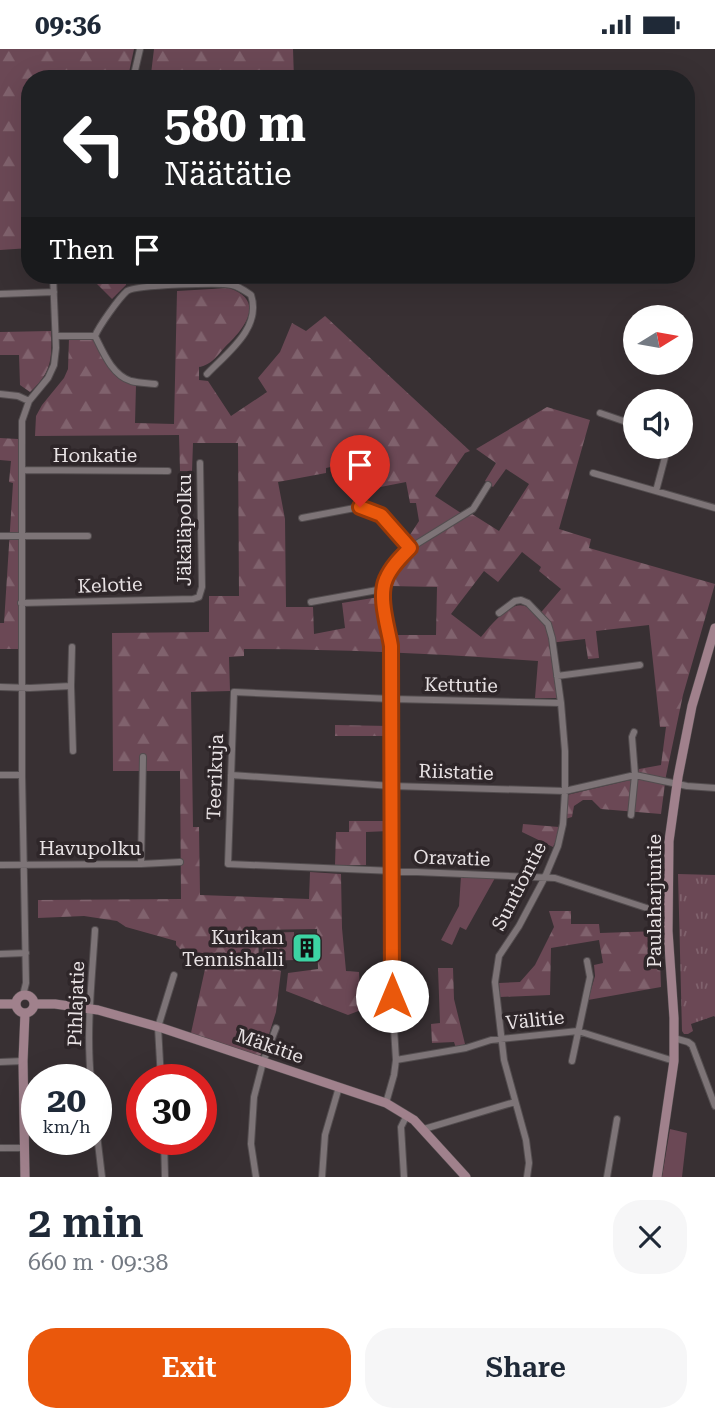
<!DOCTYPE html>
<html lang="en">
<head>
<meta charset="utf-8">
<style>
	:root { --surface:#fff; --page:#f6f6f7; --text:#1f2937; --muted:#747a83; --accent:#ea580c }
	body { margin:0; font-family:"Roboto Serif",serif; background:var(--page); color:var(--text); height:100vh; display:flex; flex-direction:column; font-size:26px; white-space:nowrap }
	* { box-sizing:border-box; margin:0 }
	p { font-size:23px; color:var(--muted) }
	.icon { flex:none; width:38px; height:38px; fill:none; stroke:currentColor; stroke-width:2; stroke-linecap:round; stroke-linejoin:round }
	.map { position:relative; height:1128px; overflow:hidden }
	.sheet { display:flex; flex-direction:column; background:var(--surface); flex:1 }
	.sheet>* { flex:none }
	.guide { position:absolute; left:21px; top:21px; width:674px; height:214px; border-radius:28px; box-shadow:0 7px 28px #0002; background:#202124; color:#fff; overflow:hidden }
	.needle { width:46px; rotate:79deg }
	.buttons { position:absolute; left:623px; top:256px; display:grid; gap:14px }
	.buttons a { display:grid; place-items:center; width:70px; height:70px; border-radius:50%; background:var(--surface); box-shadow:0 7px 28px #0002; font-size:35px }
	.speed { position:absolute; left:21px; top:1015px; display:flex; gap:14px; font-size:35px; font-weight:700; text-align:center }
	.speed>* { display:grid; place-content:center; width:91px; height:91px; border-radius:50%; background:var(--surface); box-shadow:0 7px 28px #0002; line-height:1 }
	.speed small { font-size:18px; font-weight:400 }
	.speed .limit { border:10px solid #d22; background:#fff; color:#111 }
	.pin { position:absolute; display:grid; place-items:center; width:60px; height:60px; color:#fff; margin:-72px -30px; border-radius:50% 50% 50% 0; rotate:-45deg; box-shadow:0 0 7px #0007 }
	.pin .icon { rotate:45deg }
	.me { position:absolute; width:77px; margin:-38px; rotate:0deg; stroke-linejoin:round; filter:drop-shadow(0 0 5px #0008) }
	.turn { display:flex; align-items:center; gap:24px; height:147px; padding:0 28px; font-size:32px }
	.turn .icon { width:91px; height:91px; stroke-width:2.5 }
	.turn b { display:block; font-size:49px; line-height:60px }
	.then { display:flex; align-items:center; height:66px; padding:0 28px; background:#0003; gap:14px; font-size:26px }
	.round { display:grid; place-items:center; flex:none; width:74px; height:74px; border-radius:28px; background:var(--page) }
	.head { display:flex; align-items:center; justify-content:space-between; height:119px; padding:0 28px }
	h1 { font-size:42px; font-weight:600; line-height:52px }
	.action { display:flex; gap:14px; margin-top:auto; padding:14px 28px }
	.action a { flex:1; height:80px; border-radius:28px; background:var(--accent); color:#fff; font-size:28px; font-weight:600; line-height:80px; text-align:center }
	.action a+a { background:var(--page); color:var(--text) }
	.status { display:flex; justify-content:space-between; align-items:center; height:49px; padding:0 35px; background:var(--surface); direction:ltr }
	.status svg { height:19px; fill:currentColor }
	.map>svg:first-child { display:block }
	.green { fill:#6b4855 }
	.forest { fill:url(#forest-firs); fill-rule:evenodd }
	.park { fill:url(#park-tufts) }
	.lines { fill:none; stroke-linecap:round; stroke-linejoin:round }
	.street-casing { stroke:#534d4f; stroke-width:8 }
	.secondary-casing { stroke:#534d4f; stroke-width:10 }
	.street { stroke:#7d7477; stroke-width:6 }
	.secondary { stroke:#a0818c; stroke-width:9 }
	.route-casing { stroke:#983908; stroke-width:18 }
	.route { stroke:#ea580c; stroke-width:12 }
	.labels { text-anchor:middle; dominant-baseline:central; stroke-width:7; stroke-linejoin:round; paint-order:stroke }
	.street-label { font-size:19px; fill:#e8e2e4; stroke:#2e2629 }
	.poi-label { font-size:19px; fill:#e8e2e4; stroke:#2e2629; text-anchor:end }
</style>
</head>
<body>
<div class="status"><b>09:36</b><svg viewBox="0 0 49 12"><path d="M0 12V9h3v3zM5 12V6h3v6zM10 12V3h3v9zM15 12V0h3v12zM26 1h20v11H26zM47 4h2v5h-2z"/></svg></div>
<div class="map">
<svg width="715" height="1128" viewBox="0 0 715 1128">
	<defs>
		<pattern id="forest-firs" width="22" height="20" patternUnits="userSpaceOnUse" patternTransform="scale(1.75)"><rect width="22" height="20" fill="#6b4855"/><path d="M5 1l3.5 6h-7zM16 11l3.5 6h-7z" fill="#80626d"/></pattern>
		<pattern id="park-tufts" width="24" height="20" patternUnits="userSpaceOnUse" patternTransform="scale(1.75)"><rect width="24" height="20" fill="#6b4855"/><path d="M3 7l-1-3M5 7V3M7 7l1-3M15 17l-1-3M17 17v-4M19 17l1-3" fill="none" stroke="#80626d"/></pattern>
	</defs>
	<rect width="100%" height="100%" fill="#383033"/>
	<path class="green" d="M 461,827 L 495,829 L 466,881 L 460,878 L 452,896 L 441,891 L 459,857 Z
		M 294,883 L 295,911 L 263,912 L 262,884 Z
		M 670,1080 L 687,1084 L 682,1128 L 662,1128 Z"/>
	<path class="forest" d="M 0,0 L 134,0 L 128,28 L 124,30 L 30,30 L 30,199 L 0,201 Z
		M 154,0 L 293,0 L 294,30 L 211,30 L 211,26 L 151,25 Z
		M 88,226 L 126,226 L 126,236 L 112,250 Z
		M 229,239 C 267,252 244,280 225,298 C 217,307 211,316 199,318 L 199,331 L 208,332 L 231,367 L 267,343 L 258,329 L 280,303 L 292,274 L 306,282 L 325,267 L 470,402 L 465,404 L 435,447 L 467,468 L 472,465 L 499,482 L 529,435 L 506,420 L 493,438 L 485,432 L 496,414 L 476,400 L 547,358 L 590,371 L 559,480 L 591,490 L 589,499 L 715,535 L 683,646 L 666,727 L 661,765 L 601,760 L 592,751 L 583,751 L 574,757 L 572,768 L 565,770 L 567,746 L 626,732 L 636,732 L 639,720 L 661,716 L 666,678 L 660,678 L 649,576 L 596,582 L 599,609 L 588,610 L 585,590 L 549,594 L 557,649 L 535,649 L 538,612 C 440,605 342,600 244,600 L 244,607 L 229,608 L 230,642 L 191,643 L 193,778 L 199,778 L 200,846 L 309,850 L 310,823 L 341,825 L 342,879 L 346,922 L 359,923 L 361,961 L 348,966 L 286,942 L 288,924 L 318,920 L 317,880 L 258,881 L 259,914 L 281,922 L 276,963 L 264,1001 L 260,1007 L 191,984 L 207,911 L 181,901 L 176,896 L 176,892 L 126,878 L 117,872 L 84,867 L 38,869 L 38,851 L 181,850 L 180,722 L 113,722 L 112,584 L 209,583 L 209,547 L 239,547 L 238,394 L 193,394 L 192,422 L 180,422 L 179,386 L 35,387 L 36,367 L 42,356 L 64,329 L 68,320 L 69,289 L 93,289 C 103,309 111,332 136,336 L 135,374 L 174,375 L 177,242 ZM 354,413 L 360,442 L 406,433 L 410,454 L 416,454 L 419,472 L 408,489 L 419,497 L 395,523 L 389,537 L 437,538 L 436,586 L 386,586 L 379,548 L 342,554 L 345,579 L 314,585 L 313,558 L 286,558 L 285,470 L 278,433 L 326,424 L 326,419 ZM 522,503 L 541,518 L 539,522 L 561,540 L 537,568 C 534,565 530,559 525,557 C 510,551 489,578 481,588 L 451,565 L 484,522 L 498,533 Z
		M 51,282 C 52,310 52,323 30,343 L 20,336 L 19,306 L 0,306 L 0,283 Z
		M 0,389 L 18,390 L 19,600 L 0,600 L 0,574 L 4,574 L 13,434 L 9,433 L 11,412 L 0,411 Z
		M 335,676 L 389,677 L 389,687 L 335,687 Z
		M 349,772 L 389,772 L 389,782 L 366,783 L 366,816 L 335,816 L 336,783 L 349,783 Z
		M 523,775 L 559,778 L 558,787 L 553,798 L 522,783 Z
		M 549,862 L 571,862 L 571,875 L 599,875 L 600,884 L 659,882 L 661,938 L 588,951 L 595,927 L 594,916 L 603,914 L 599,891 L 551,899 L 550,946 L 500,948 L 499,934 L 520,933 L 535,916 L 554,878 Z
		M 438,919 L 453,919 L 454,950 L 465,995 L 456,999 L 454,993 L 432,994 L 431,975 L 440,974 Z"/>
	<path class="park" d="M 678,825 L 715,826 L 715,968 L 714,967 L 691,975 L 693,982 L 688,985 L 684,985 L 682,982 Z"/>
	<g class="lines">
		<g class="street-casing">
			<path id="street" d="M 133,30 L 140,0
				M 0,245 L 54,243
				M 56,287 L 95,287 C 99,277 119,249 127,242 C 136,236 220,233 232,236 C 240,238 245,242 251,246 C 262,279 227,304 207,325
				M 95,287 C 103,303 112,326 131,332 C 139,334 147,334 155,335
				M 0,345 L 18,347 L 29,352
				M 600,364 L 635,376
				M 22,421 L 168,422
				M 593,424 L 715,459
				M 656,442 L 668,397
				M 302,469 L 360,458 L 381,466 L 410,499
				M 0,487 L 88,487
				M 311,553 L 383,540
				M 21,554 L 193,550 L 199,548 L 202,538 L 200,414
				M 499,564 L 515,552 L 521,551 L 528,554 L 548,575 L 552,589 L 561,654 L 565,702 L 565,742 L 563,775 L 558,797 L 545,828 L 519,877 L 499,907 L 495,933 L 504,1011 L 526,1091 L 529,1114 L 527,1128
				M 72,598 L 71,637 L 73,702
				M 557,627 L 640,616
				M 0,638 L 30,639 L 71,637
				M 561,654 L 392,650 L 234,643 L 228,815 L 555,829 L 668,866
				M 0,726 L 22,726
				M 231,726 L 392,737 L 565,742 L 635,726 L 687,737 L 715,739
				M 631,766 L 635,726 L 632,688 L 634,683
				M 141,815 L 143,708
				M 0,816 L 141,815 L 180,813
				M 0,905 L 26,904
				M 23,946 L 26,934 L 22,726 L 22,372 L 29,352 L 48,329 L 54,316 L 56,299 L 53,226
				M 674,989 L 688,993 L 692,996 L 715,1057
				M 396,1011 L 466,999 L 491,991 L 578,982 L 674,1012
				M 572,1012 L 590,928 L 587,912
				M 0,1013 L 23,1012
				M 91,1031 C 86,981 92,930 95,881
				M 161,1031 L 158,978 L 174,926
				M 386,1054 L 394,1026 L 396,1011 L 392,947 L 391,597 L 383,551 L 383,540 L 386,530 L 396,514 L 410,499 L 473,460 L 488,436
				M 96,1077 L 102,1128
				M 424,1080 L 515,1053
				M 164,1090 L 165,1128
				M 0,1099 L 25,1099
				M 256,1128 L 251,1095 L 254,1048 L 263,1013 L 276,979
				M 322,1128 L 325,1086 L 339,1038
				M 404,1128 L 401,1078 L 407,1066
				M 607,1128 L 617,1070"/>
		</g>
		<g class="secondary-casing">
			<path id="secondary" d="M16 955a9 9 0 1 1 18 0a9 9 0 1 1-18 0Z
				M 0,955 L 15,955
				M 34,955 L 55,955 L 98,961 L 162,979 L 386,1054 L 414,1071 L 466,1128
				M 25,964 L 23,1012 L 25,1128
				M 657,1128 L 674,1012 L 674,969 L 668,882 L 669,792 L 678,728 L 692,657 L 715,579"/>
		</g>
		<use href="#street" class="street"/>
		<use href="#secondary" class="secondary"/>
	</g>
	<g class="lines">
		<g class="route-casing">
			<path id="route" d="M 360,458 L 381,466 L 410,499 C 401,508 391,518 386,530 C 378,548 388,578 391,597 L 392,947"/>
		</g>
		<use href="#route" class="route"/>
	</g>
	<defs>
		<g id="building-square" transform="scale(1.575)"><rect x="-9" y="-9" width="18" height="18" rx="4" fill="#3cd4a3" stroke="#2e2629"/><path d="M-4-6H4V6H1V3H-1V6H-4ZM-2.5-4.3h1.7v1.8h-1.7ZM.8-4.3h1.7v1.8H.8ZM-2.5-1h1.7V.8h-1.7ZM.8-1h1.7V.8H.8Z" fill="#111"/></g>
	</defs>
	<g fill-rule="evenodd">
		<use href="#building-square" x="307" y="899"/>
	</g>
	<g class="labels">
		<g class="street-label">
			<text x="95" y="406">Honkatie</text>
			<text transform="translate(184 481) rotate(-90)">Jäkäläpolku</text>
			<text transform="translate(110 536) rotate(-2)">Kelotie</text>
			<text transform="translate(461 636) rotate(1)">Kettutie</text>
			<text transform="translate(456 723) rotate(2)">Riistatie</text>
			<text transform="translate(215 728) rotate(-88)">Teerikuja</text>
			<text x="90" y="799">Havupolku</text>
			<text transform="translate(452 809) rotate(2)">Oravatie</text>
			<text transform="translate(519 837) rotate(-63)">Suntiontie</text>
			<text transform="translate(654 852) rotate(-90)">Paulaharjuntie</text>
			<text transform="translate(76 955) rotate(-88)">Pihlajatie</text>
			<text transform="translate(535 971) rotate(-6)">Välitie</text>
			<text transform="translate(270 997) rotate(19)">Mäkitie</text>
		</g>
		<g class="poi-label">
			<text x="284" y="888">Kurikan<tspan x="284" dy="22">Tennishalli</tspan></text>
		</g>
	</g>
</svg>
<div class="buttons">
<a><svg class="needle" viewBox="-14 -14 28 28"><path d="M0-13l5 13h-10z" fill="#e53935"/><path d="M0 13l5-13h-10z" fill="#747a83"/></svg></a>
<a><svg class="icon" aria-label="sound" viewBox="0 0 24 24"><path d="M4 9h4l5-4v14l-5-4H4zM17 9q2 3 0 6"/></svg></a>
</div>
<div class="speed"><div>20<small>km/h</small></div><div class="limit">30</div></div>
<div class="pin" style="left:360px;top:458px;background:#d93025"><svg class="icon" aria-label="arrive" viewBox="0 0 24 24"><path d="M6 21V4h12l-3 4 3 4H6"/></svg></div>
<svg class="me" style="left:392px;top:947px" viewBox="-20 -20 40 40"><circle r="19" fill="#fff"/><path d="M0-13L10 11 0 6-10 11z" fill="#ea580c"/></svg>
<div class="guide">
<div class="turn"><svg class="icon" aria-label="left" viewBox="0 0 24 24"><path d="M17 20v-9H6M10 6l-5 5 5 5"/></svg><div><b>580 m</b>Näätätie</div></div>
<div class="then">Then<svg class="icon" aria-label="arrive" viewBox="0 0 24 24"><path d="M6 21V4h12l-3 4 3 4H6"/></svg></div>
</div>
</div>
<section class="sheet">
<div class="head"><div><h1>2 min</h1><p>660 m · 09:38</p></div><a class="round"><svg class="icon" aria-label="close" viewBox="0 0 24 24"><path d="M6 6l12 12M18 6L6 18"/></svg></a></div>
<div class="action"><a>Exit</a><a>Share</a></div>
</section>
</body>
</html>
